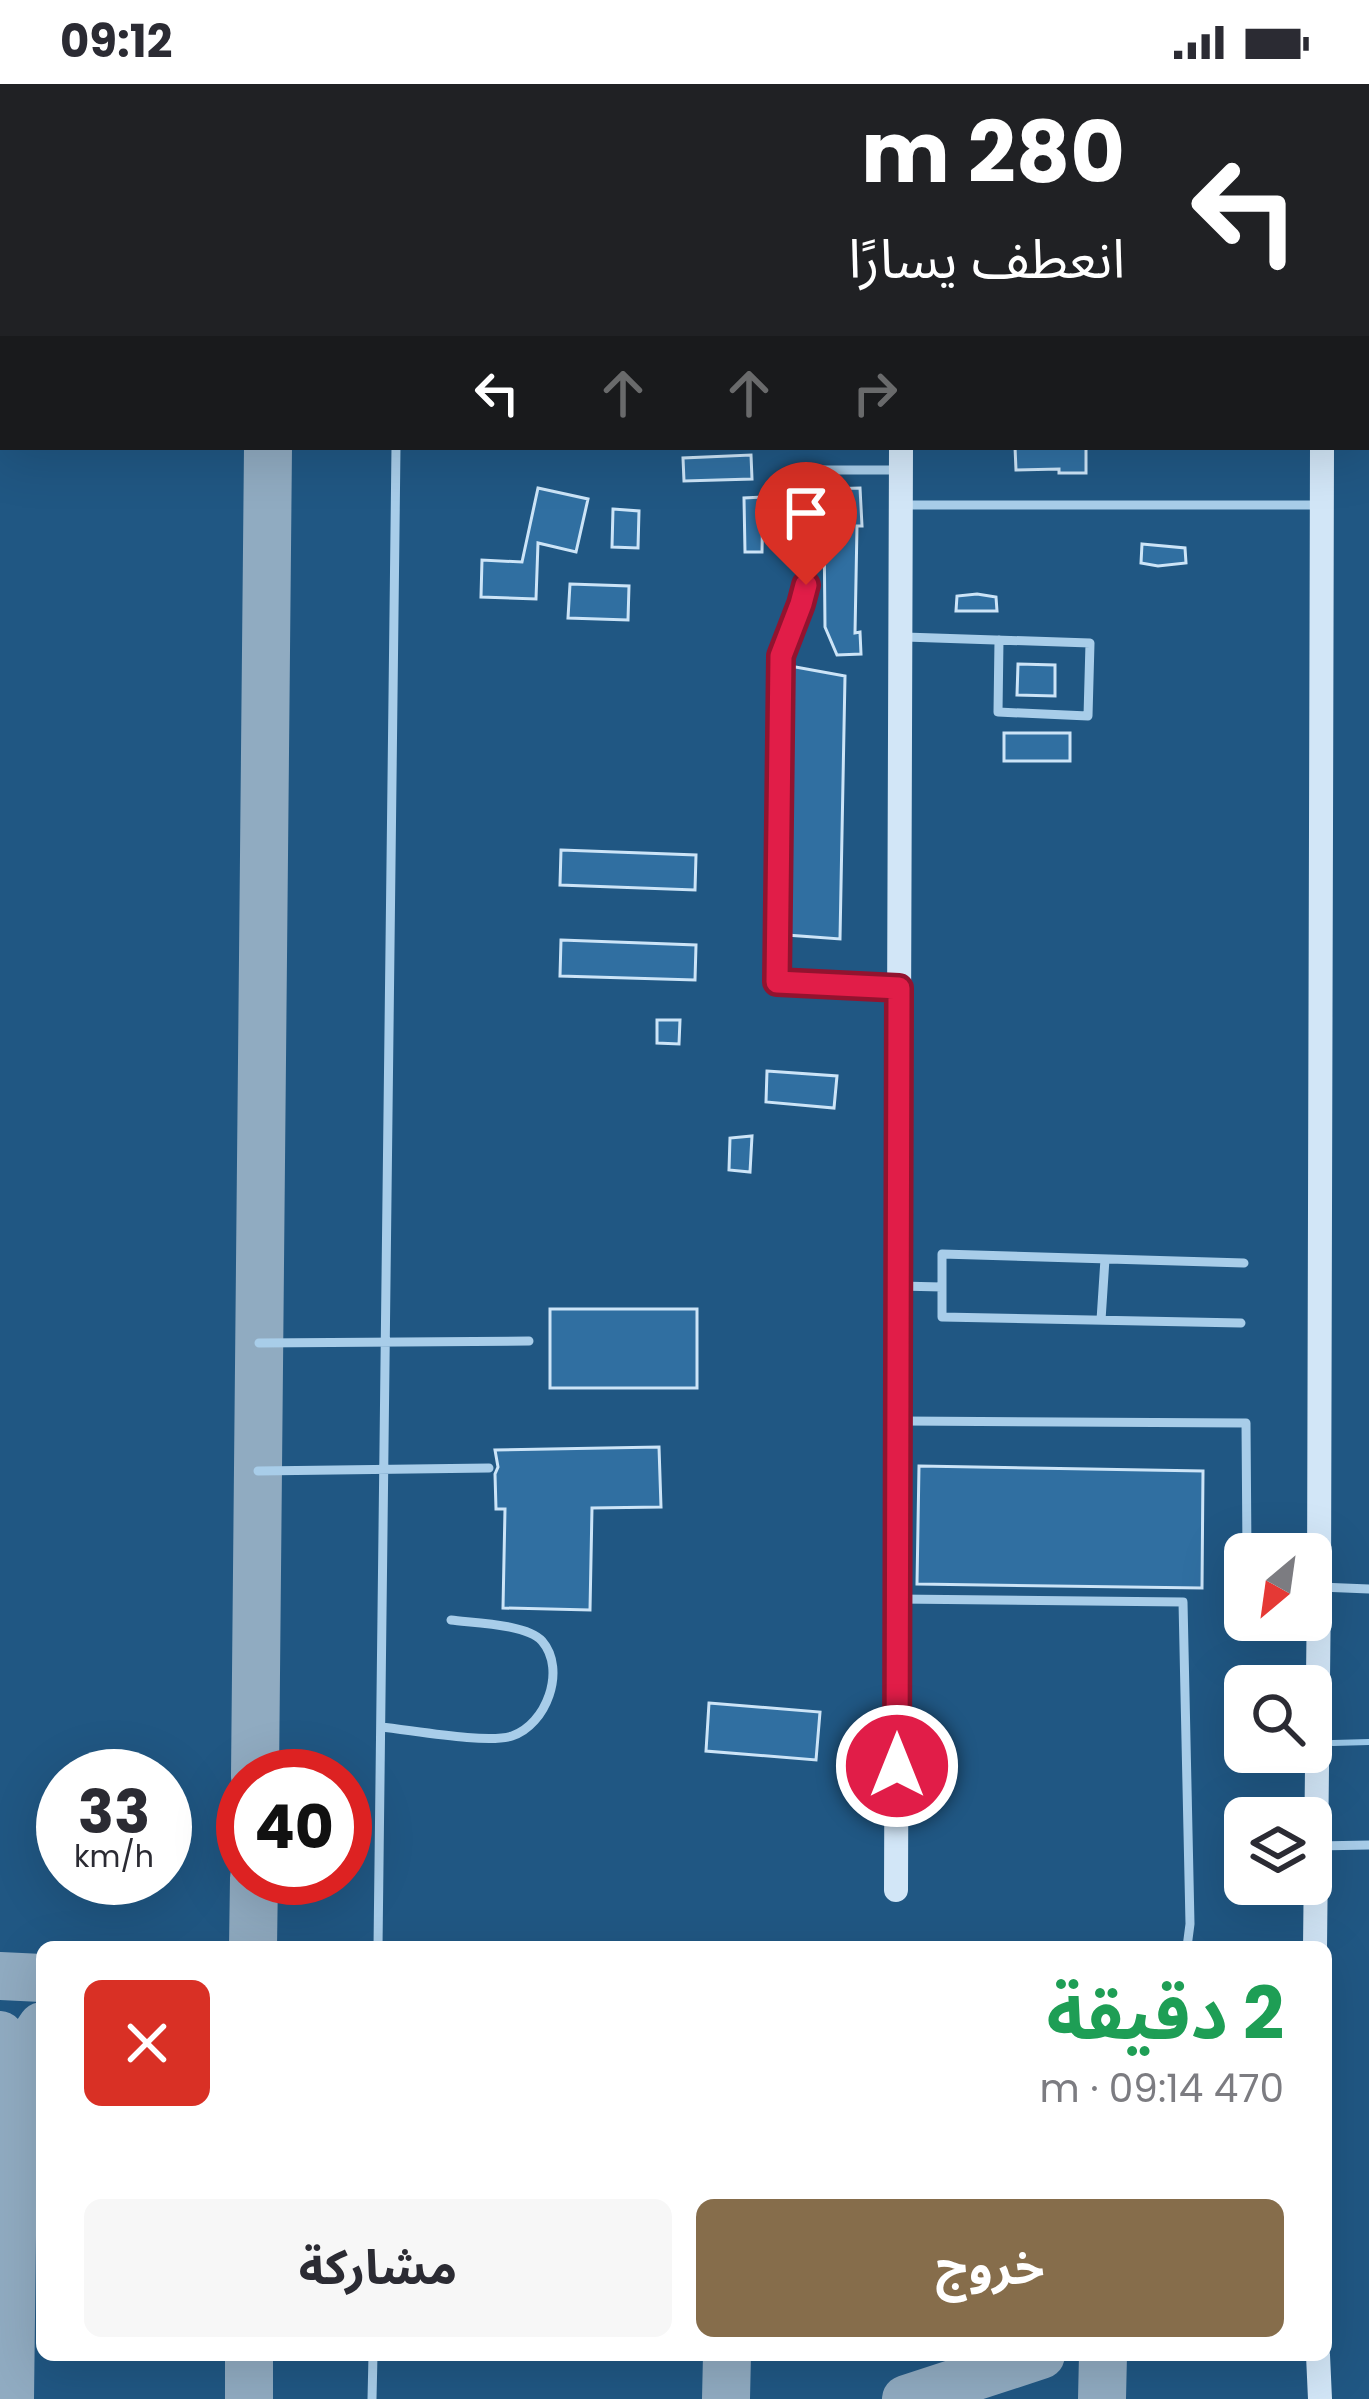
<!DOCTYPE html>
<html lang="ar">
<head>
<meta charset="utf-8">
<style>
	:root { --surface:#fff; --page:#f7f7f7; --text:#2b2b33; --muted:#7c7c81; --accent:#866d4b }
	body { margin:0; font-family:Poppins,"Noto Sans Arabic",sans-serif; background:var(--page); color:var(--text); direction:rtl; height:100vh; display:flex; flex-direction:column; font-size:45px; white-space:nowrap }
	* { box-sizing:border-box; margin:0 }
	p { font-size:39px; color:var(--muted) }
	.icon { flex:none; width:66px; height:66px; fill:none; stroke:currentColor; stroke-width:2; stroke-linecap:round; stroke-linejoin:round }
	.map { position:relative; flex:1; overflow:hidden; direction:ltr }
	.panel { position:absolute; left:36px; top:1857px; width:1296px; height:420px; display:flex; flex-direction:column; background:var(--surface); border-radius:18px; box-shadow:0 12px 48px #0002; direction:rtl }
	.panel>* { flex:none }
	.banner { position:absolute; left:0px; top:0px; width:1371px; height:366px; box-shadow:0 12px 48px #0002; direction:rtl; background:#202124; color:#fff; overflow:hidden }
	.needle { width:78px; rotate:209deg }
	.tools { position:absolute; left:1224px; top:1449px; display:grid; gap:24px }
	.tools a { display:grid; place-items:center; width:108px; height:108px; border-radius:18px; background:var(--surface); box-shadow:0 12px 48px #0002; font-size:60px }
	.speed { position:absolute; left:36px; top:1665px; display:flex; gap:24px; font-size:60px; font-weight:700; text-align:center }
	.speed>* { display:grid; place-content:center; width:156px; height:156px; border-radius:50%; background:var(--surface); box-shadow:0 12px 48px #0002; line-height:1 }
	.speed small { font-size:30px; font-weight:400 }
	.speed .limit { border:18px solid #d22; background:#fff; color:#111 }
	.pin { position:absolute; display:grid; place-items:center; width:102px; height:102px; color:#fff; margin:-123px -51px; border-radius:50% 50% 50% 0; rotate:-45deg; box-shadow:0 0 12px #0007 }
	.pin .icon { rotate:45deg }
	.me { position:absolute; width:132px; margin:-66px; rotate:0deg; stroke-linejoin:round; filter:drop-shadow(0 0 9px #0008) }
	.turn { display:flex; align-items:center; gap:42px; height:252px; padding:0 48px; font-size:54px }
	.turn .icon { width:156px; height:156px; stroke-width:2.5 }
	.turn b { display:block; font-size:84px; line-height:102px }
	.lanes { display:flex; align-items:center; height:114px; padding:0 48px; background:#0003; justify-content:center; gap:60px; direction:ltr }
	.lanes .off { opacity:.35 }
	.round { display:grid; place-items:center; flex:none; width:126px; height:126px; border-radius:18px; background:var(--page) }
	.overview { display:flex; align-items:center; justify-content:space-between; height:204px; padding:0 48px }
	h1 { font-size:72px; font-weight:700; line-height:90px; color:#1e9e55 }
	.button { display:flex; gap:24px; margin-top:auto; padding:24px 48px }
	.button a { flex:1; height:138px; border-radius:18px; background:var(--accent); color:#fff; font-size:48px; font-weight:700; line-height:138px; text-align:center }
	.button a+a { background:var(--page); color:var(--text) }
	.status { display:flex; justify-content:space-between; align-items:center; height:84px; padding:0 60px; background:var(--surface); direction:ltr }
	.status svg { height:33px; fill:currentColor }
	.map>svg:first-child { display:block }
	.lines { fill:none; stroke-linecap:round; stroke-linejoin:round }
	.stream { stroke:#9bc9ea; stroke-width:6 }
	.taxiway { stroke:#90abc1; stroke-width:48 }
	.building { fill:#306fa1; stroke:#cce4f7; stroke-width:3 }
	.lane { stroke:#a8cde9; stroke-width:9 }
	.secondary { stroke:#d2e6f7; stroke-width:24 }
	.route-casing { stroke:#92132f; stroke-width:30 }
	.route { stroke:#e11d48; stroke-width:21 }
</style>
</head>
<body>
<div class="status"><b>09:12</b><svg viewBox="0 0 49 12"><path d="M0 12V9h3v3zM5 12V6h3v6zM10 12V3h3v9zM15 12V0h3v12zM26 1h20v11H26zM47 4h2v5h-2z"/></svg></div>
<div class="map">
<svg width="1369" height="2315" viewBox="0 0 1369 2315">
	<rect width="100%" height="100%" fill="#205783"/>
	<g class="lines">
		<path class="stream" d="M 1368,48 L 1369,48
			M 1333,1659 L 1369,1658"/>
		<path class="taxiway" d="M 235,0 L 237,3
			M 581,0 L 583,3
			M 295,3 L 297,0
			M 255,1692 L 268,363
			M 253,1863 L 254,1794
			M 0,1892 L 42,1894
			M 0,1951 L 14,1989 L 10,2315
			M 14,1989 L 25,1967 L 42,1942
			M 249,2315 L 249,2271
			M 726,2315 L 727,2271
			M 906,2315 L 1041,2271
			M 1102,2315 L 1103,2271"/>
	</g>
	<path class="building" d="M 1015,363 L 1086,363 L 1086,389 L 1059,389 L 1059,385 L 1016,386 Z
		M 751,371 L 752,395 L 684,397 L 683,374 Z
		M 538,404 L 588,415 L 576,468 L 538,459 L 536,515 L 481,513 L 482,476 L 522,478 Z
		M 860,404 L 862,442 L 857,442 L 855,549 L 860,548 L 861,570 L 837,571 L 825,543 L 824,437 L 820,436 L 822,405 Z
		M 763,413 L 762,468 L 745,468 L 744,414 Z
		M 613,425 L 639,427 L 638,464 L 612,463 Z
		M 1142,460 L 1185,464 L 1186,479 L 1158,482 L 1141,479 Z
		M 570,500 L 629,502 L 628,536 L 568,534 Z
		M 977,510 L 996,513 L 997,527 L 956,527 L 957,512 Z
		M 1018,580 L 1055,581 L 1055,612 L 1017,611 Z
		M 790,582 L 845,592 L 840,855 L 787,851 Z
		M 1004,649 L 1070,649 L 1070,677 L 1004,677 Z
		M 561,766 L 696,771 L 695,806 L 560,801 Z
		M 561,856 L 696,861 L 695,896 L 560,892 Z
		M 657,936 L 680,936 L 679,960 L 657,959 Z
		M 767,987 L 837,992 L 834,1024 L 766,1018 Z
		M 752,1052 L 750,1088 L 729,1086 L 730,1054 Z
		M 550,1225 L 697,1225 L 697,1304 L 550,1304 Z
		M 659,1363 L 661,1423 L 592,1424 L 590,1526 L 503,1524 L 505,1425 L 496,1425 L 495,1390 L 498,1383 L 495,1366 Z
		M 919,1382 L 1203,1387 L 1202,1504 L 917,1500 Z
		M 709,1619 L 820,1628 L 816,1676 L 706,1667 Z"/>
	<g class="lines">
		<path class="lane" d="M 400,3 L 400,0
			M 897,386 L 814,386 C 788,418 807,460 806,498 C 804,524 788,548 781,572 L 777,898 L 899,904
			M 901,421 L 1317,421
			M 905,553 L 1090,559 L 1088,632 L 998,628 L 999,556
			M 899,1202 L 942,1203
			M 1101,1236 L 1105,1175
			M 1241,1239 L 942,1233 L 942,1170 L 1244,1179
			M 259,1259 L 529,1257
			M 903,1337 L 1246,1339 L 1247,1470
			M 258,1387 L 489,1384
			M 1320,1503 L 1369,1505
			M 898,1515 L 1183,1518 L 1190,1840 L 1187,1863
			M 381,1643 C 412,1646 486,1660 512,1652 C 546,1641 567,1586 542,1557 C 527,1540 474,1539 451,1536
			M 1317,1762 L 1369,1761
			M 378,1863 L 396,363
			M 372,2315 L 373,2271"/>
		<path class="secondary" d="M 1018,3 L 1018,0
			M 1151,3 L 1151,0
			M 1326,3 L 1326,0
			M 1368,91 L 1369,91
			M 896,1806 L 901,363
			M 1315,1863 L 1319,1505 L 1322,363
			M 1318,2271 L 1320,2315"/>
	</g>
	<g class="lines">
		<g class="route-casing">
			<path id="route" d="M 806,501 L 801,520 L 781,572 L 777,898 L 899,904 L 897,1682"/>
		</g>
		<use href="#route" class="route"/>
	</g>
</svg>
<div class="tools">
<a><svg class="needle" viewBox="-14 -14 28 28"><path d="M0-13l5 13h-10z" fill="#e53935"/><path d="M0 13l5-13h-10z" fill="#7c7c81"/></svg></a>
<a><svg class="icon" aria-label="search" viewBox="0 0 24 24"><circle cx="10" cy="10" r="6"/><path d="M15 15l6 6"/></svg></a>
<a><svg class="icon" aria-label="layers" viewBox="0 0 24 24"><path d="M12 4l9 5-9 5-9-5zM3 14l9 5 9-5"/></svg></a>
</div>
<div class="speed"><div>33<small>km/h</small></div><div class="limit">40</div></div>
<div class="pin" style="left:806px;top:501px;background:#d93025"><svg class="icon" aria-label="arrive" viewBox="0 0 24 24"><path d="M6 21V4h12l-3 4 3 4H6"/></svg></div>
<svg class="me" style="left:897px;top:1682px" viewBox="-20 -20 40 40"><circle r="17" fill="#e11d48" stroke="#fff" stroke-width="3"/><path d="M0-11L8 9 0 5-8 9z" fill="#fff"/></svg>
<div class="banner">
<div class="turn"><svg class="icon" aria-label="left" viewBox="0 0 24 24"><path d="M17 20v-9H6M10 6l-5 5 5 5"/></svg><div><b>280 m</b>انعطف يسارًا</div></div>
<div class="lanes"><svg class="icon" aria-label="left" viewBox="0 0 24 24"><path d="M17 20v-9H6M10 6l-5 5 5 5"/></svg><svg class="icon off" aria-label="ahead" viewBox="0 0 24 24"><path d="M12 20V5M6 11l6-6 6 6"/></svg><svg class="icon off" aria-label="ahead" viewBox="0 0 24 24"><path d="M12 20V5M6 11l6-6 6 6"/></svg><svg class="icon off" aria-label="right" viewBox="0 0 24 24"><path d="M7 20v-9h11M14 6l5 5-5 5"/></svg></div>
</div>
<section class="panel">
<div class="overview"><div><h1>2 دقيقة</h1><p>470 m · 09:14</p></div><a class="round" style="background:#d93025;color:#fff"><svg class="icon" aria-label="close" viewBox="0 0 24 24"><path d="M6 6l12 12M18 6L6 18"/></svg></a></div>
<div class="button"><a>خروج</a><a>مشاركة</a></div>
</section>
</div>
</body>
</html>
